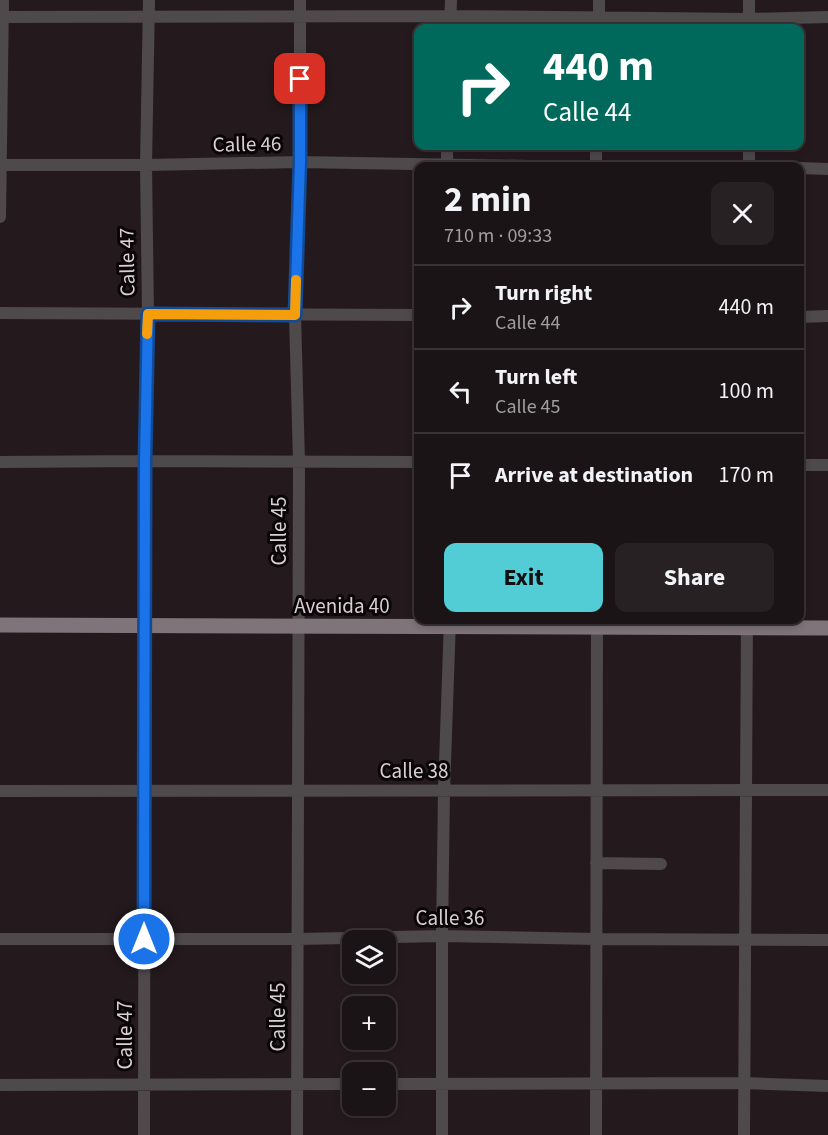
<!DOCTYPE html>
<html lang="en">
<head>
<meta charset="utf-8">
<style>
	:root { --surface:#1b1416; --page:#282123; --text:#f1f3f6; --muted:#a09ea1; --line:#393335; --accent:#52ccd5 }
	body { margin:0; font-family:"Source Sans 3",sans-serif; background:var(--page); color:var(--text); height:100vh; display:flex; flex-direction:column; font-size:22px; white-space:nowrap }
	* { box-sizing:border-box; margin:0 }
	p { font-size:20px; color:var(--muted) }
	.icon { flex:none; width:33px; height:33px; fill:none; stroke:currentColor; stroke-width:2; stroke-linecap:round; stroke-linejoin:round }
	.map { position:relative; flex:1; overflow:hidden }
	.side { position:absolute; left:414px; top:162px; width:390px; height:462px; display:flex; flex-direction:column; background:var(--surface); border-radius:12px; box-shadow:0 3px 9px #0003,0 0 0 2px var(--line) }
	.side>* { flex:none }
	.guide { position:absolute; left:414px; top:24px; width:390px; height:126px; border-radius:12px; box-shadow:0 3px 9px #0003,0 0 0 2px var(--line); background:#00695c; color:#fff; overflow:hidden }
	.fabs { position:absolute; left:342px; top:930px; display:grid; gap:12px }
	.fabs a { display:grid; place-items:center; width:54px; height:54px; border-radius:12px; background:var(--surface); box-shadow:0 3px 9px #0003,0 0 0 2px var(--line); font-size:30px }
	.pin { position:absolute; display:grid; place-items:center; width:51px; height:51px; color:#fff; margin:-26px; border-radius:12px; box-shadow:0 3px 9px #0006 }
	.me { position:absolute; width:66px; margin:-33px; rotate:0deg; stroke-linejoin:round; filter:drop-shadow(0 0 4px #0008) }
	.turn { display:flex; align-items:center; gap:21px; height:126px; padding:0 30px; font-size:27px }
	.turn .icon { width:78px; height:78px; stroke-width:2.5 }
	.turn b { display:block; font-size:42px; line-height:51px }
	.round { display:grid; place-items:center; flex:none; width:63px; height:63px; border-radius:12px; background:var(--page) }
	.headline { display:flex; align-items:center; justify-content:space-between; height:102px; padding:0 30px }
	h1 { font-size:36px; font-weight:700; line-height:45px }
	.cta { display:flex; gap:12px; margin-top:auto; padding:12px 30px }
	.cta a { flex:1; height:69px; border-radius:12px; background:var(--accent); color:#111; font-size:24px; font-weight:700; line-height:69px; text-align:center }
	.cta a+a { background:var(--page); color:var(--text) }
	ul { padding:0; list-style:none }
	li { display:flex; align-items:center; gap:18px; height:84px; padding:0 30px; border-top:2px solid var(--line) }
	li div { flex:1 }
	li b { display:block; font-size:22px }
	li em { font-style:normal }
	.map>svg:first-child { display:block }
	.lines { fill:none; stroke-linecap:round; stroke-linejoin:round }
	.minor { stroke:#4e494b; stroke-width:12 }
	.major { stroke:#7f7479; stroke-width:15 }
	.route-casing { stroke:#114b97; stroke-width:15 }
	.route { stroke:#1a73e8; stroke-width:10 }
	.slow { stroke:#f59e0b; stroke-width:10 }
	.labels { text-anchor:middle; dominant-baseline:central; stroke-width:6; stroke-linejoin:round; paint-order:stroke }
	.street-label { font-size:21px; fill:#d7cfd2; stroke:#0a0608 }
</style>
</head>
<body>
<div class="map">
<svg width="828" height="1135" viewBox="0 0 828 1135">
	<rect width="100%" height="100%" fill="#241a1e"/>
	<g class="lines">
		<path class="minor" d="M 0,17 L 451,16 L 749,19 L 828,17
			M 450,28 L 451,0
			M 599,28 L 599,0
			M 749,28 L 749,0
			M 0,165 L 146,165 L 300,162 L 530,166
			M 447,166 L 447,146
			M 596,166 L 596,146
			M 749,166 L 749,146
			M 800,168 L 828,169
			M 0,217 L 3,0
			M 0,313 L 418,315
			M 800,317 L 828,316
			M 0,462 L 145,461 L 418,462
			M 800,465 L 828,465
			M 0,791 L 828,790
			M 596,863 L 661,864
			M 0,939 L 298,939 L 442,936 L 596,939 L 828,940
			M 386,1084 L 744,1083 L 828,1086
			M 0,1085 L 352,1084
			M 144,1135 L 145,461 L 148,314 L 146,165 L 149,0
			M 297,1135 L 299,462 L 295,315 L 300,162 L 300,0
			M 442,1135 L 442,936 L 444,791 L 450,620
			M 596,1135 L 597,620
			M 744,1135 L 747,620"/>
		<path class="major" d="M 0,625 L 828,628"/>
	</g>
	<g class="lines">
		<g class="route-casing">
			<path id="route" d="M 144,939 L 145,461 L 148,314 L 295,315 L 300,162 L 300,79"/>
		</g>
		<use href="#route" class="route"/>
		<path class="slow" d="M 147,334 L 148,314 L 295,315 L 296,280"/>
	</g>
	<g class="labels">
		<g class="street-label">
			<text transform="translate(247 144) rotate(-1)">Calle 46</text>
			<text transform="translate(127 262) rotate(-91)">Calle 47</text>
			<text transform="translate(279 531) rotate(-90)">Calle 45</text>
			<text x="342" y="606">Avenida 40</text>
			<text x="414" y="771">Calle 38</text>
			<text x="450" y="918">Calle 36</text>
			<text transform="translate(278 1017) rotate(-90)">Calle 45</text>
			<text transform="translate(125 1035) rotate(-90)">Calle 47</text>
		</g>
	</g>
</svg>
<div class="fabs">
<a><svg class="icon" aria-label="layers" viewBox="0 0 24 24"><path d="M12 4l9 5-9 5-9-5zM3 14l9 5 9-5"/></svg></a>
<a>+</a>
<a>−</a>
</div>
<div class="pin" style="left:300px;top:79px;background:#d93025"><svg class="icon" aria-label="arrive" viewBox="0 0 24 24"><path d="M6 21V4h12l-3 4 3 4H6"/></svg></div>
<svg class="me" style="left:144px;top:939px" viewBox="-20 -20 40 40"><circle r="17" fill="#1a73e8" stroke="#fff" stroke-width="3"/><path d="M0-11L8 9 0 5-8 9z" fill="#fff"/></svg>
<div class="guide">
<div class="turn"><svg class="icon" aria-label="right" viewBox="0 0 24 24"><path d="M7 20v-9h11M14 6l5 5-5 5"/></svg><div><b>440 m</b>Calle 44</div></div>
</div>
<section class="side">
<div class="headline"><div><h1>2 min</h1><p>710 m · 09:33</p></div><a class="round"><svg class="icon" aria-label="close" viewBox="0 0 24 24"><path d="M6 6l12 12M18 6L6 18"/></svg></a></div>
<ul>
<li><svg class="icon" aria-label="right" viewBox="0 0 24 24"><path d="M7 20v-9h11M14 6l5 5-5 5"/></svg><div><b>Turn right</b><p>Calle 44</p></div><em>440 m</em></li>
<li><svg class="icon" aria-label="left" viewBox="0 0 24 24"><path d="M17 20v-9H6M10 6l-5 5 5 5"/></svg><div><b>Turn left</b><p>Calle 45</p></div><em>100 m</em></li>
<li><svg class="icon" aria-label="arrive" viewBox="0 0 24 24"><path d="M6 21V4h12l-3 4 3 4H6"/></svg><div><b>Arrive at destination</b></div><em>170 m</em></li>
</ul>
<div class="cta"><a>Exit</a><a>Share</a></div>
</section>
</div>
</body>
</html>
